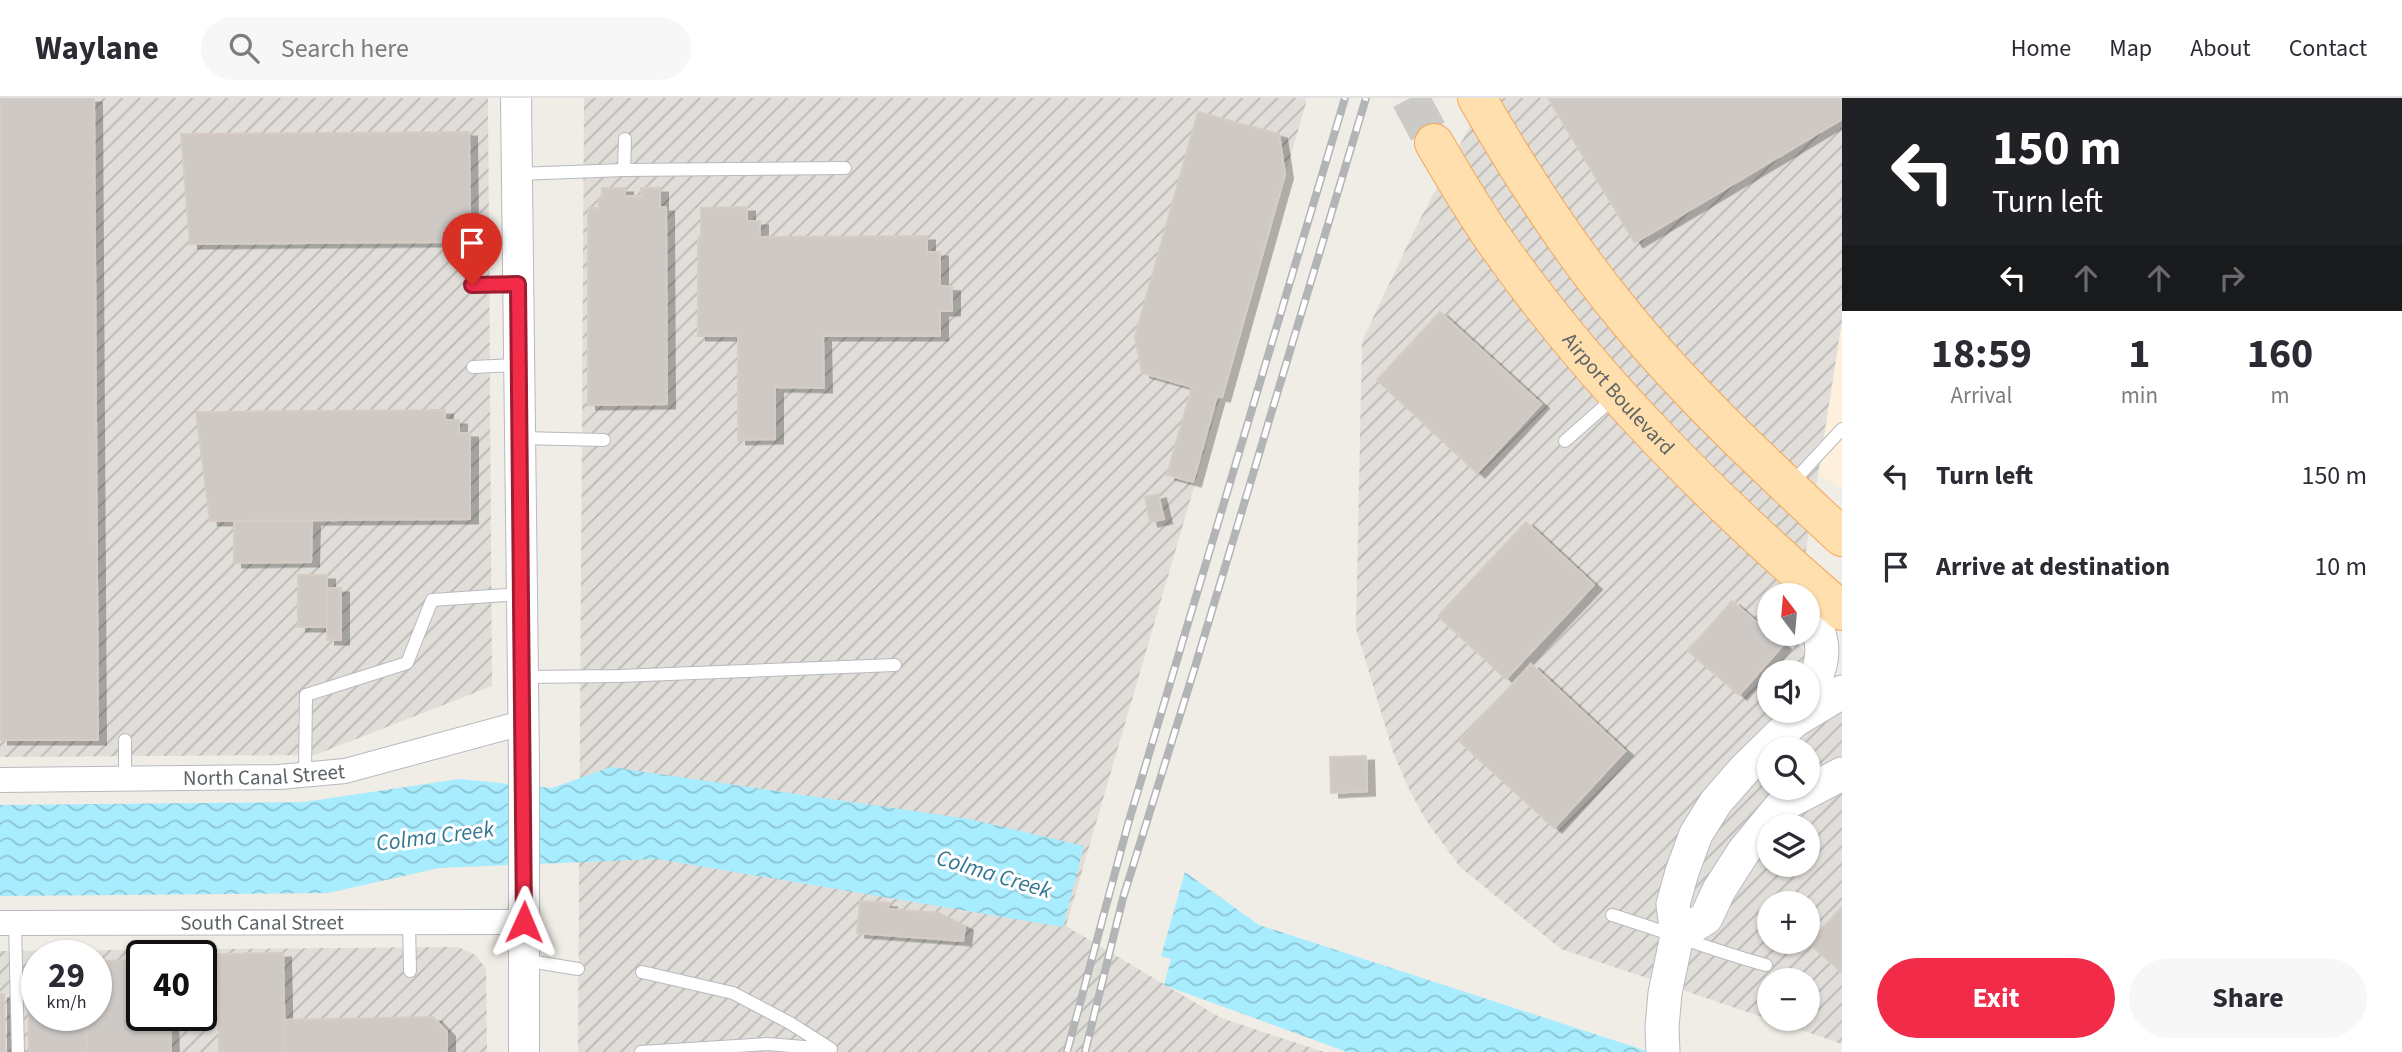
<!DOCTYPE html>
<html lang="en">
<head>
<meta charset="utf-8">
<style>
	:root { --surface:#fff; --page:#f7f7f7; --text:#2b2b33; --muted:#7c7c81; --line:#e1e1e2; --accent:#f22b49 }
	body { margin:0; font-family:"Source Sans 3",sans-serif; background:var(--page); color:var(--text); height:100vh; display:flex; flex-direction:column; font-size:26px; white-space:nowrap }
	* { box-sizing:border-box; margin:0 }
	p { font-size:23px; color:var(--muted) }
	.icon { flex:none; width:38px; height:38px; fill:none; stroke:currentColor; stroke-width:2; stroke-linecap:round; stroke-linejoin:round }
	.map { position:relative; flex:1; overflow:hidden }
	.details { display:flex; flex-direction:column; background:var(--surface); width:560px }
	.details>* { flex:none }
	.banner { background:#202124; color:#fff; overflow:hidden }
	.needle { width:46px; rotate:344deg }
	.controls { position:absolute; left:1757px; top:485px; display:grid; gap:14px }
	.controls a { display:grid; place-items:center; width:63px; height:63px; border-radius:50%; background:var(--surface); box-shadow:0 2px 5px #0004; font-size:35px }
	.speed { position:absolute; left:21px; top:842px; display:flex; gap:14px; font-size:35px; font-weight:700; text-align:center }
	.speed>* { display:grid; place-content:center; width:91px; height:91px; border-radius:50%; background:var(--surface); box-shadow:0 2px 5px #0004; line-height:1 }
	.speed small { font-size:18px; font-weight:400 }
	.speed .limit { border:4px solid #111; border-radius:10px; background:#fff; color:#111 }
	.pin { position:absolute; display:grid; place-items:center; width:60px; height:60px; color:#fff; margin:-72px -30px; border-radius:50% 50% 50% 0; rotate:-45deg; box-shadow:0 0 7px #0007 }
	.pin .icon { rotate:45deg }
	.me { position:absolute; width:77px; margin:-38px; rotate:1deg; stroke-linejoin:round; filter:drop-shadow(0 0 5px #0008) }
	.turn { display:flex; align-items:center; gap:24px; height:147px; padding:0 35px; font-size:32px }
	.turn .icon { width:91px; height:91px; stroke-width:2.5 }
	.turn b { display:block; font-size:49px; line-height:60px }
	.lanes { display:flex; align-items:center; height:66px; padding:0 35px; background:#0003; justify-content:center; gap:35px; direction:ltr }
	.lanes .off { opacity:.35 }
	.eta { display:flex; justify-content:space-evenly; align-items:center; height:119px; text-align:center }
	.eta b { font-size:42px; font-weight:700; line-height:49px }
	.cta { display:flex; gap:14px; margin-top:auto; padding:14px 35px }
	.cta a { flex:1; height:80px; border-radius:42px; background:var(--accent); color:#fff; font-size:28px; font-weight:700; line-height:80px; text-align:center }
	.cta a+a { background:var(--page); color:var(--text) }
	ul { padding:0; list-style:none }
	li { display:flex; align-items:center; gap:21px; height:91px; padding:0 35px }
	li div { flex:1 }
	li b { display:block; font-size:26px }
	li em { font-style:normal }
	header { display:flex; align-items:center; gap:42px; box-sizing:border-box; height:98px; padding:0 35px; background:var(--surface); border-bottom:2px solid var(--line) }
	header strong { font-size:33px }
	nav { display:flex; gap:38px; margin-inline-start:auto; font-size:24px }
	.search { width:490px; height:63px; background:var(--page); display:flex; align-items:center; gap:18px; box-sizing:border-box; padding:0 24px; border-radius:38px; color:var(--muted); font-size:26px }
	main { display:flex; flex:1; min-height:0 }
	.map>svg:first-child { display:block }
	.commercial { fill:#ffefdd }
	.industrial { fill:url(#industrial-furrows); fill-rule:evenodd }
	.water { fill:url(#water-waves) }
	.building { fill:#cec9c5; stroke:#d6ccc4; stroke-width:2; filter:url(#shadow) }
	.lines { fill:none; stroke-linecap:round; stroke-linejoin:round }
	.primary-tunnel { stroke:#cbcac6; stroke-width:38; stroke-dasharray:38 19; stroke-linecap:butt }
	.service-casing { stroke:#b6babd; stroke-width:14 }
	.minor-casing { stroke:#b6babd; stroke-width:26 }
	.tertiary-casing { stroke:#b6babd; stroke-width:32 }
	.secondary-casing { stroke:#b4bbbe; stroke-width:35 }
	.primary-casing { stroke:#f8a657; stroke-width:40 }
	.service { stroke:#fff; stroke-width:12 }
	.minor { stroke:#fff; stroke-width:24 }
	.tertiary { stroke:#fff; stroke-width:30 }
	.secondary { stroke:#fff; stroke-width:33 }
	.primary { stroke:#ffdfad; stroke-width:38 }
	.rail-casing { stroke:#b3b4b5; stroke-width:8 }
	.rail { stroke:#fff; stroke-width:5; stroke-dasharray:16; stroke-linecap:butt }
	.route-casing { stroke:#9d1c2f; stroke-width:18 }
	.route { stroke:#f22b49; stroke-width:12 }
	.labels { text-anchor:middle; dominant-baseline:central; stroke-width:6; stroke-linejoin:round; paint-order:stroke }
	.street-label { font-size:21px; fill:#5d6467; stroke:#fff }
	.water-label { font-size:23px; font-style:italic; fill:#347892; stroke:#fff }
</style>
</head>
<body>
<header>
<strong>Waylane</strong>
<div class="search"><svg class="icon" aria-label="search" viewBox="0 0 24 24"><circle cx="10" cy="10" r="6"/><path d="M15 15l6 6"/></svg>Search here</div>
<nav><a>Home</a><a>Map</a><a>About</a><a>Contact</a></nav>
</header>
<main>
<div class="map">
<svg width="1842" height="954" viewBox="0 0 1842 954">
	<defs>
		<pattern id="industrial-furrows" width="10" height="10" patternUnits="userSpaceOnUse" patternTransform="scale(1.75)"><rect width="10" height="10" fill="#e1deda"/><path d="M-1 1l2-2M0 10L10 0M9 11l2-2" fill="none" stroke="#bab8b5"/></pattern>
		<pattern id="water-waves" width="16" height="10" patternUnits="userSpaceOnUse" patternTransform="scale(1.75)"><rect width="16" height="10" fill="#a8edff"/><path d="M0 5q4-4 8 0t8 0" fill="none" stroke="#8cc4d2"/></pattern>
		<filter id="shadow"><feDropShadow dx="8" dy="4.5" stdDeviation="0" flood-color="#0004"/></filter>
	</defs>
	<rect width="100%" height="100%" fill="#f0ece6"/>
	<path class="commercial" d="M 1842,223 L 1842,391 L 1819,377 Z"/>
	<path class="industrial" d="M 0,0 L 488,0 L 492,588 L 315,657 L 0,659 Z
		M 584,0 L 1305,0 L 1306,5 L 1066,828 L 1221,920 L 1324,954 L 578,954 Z
		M 1485,0 L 1842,0 L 1842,223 L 1799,497 L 1769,497 L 1769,536 L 1793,536 L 1801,550 L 1842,585 L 1842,946 L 1561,851 L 1460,769 L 1425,721 L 1408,689 L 1393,654 L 1356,531 L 1362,243 L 1418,125 ZM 1769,574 L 1808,574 L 1808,612 L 1769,612 ZM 1769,651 L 1808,651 L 1808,690 L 1769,690 ZM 1769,728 L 1808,728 L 1808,766 L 1769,766 ZM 1769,805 L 1808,805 L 1808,844 L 1769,844 ZM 1769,882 L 1808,882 L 1808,920 L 1769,920 Z
		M 458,849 L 476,857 L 486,871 L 487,954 L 0,954 L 0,853 ZM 37,858 L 96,858 L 96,917 L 37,917 ZM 142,858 L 201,858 L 201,917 L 142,917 Z"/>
	<path class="water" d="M 611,669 L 969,721 L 1084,748 L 1063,829 L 657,761 L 439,770 L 328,795 L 0,798 L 0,707 L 304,704 L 459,681 L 552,690 Z
		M 1185,774 L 1259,827 L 1650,954 L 1347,954 L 1164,887 L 1171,861 L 1161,858 Z"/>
	<path class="building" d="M 0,0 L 94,0 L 98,642 L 0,642 Z
		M 1548,0 L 1842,0 L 1842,21 L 1635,145 Z
		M 1198,14 L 1279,36 L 1285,76 L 1222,299 L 1217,298 L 1193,384 L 1167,377 L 1192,289 L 1142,275 L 1135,239 Z
		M 469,34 L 470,120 L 456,120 L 456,133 L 442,133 L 442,144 L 190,146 L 181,36 Z
		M 602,90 L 625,90 L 625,98 L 642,98 L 641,90 L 660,90 L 660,109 L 666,109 L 667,306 L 588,307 L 588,110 L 599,110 L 598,100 L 602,100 Z
		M 747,109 L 747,123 L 760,123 L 760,139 L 927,138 L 927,154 L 940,154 L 940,188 L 952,189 L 952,213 L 940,213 L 940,238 L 823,238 L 824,290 L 775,289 L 775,341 L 738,342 L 738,238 L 698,238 L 698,139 L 701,139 L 701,110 Z
		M 1440,214 L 1541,306 L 1477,375 L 1377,282 Z
		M 445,312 L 445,322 L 459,322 L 459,335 L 470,335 L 470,421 L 210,423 L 196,314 Z
		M 1158,396 L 1164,421 L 1150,424 L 1145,399 Z
		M 234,423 L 312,423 L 311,464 L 234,465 Z
		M 1526,424 L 1594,487 L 1506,581 L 1438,518 Z
		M 298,477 L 327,477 L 327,529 L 298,529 Z
		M 327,490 L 341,490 L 341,542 L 327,542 Z
		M 1732,503 L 1783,547 L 1739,597 L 1688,553 Z
		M 1531,566 L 1625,653 L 1554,730 L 1459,643 Z
		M 1366,658 L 1367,693 L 1331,695 L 1330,659 Z
		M 860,803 L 889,805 L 888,811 L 939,815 L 965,828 L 963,843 L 857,835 Z
		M 1842,809 L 1842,875 L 1809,845 Z
		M 283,855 L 285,954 L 219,954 L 218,856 Z
		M 142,862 L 142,917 L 170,917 L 171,954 L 87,954 L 86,917 L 96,917 L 96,863 Z
		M 28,864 L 37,864 L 37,917 L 86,917 L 87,954 L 29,954 Z
		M 0,896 L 4,896 L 5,954 L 0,954 Z
		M 433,919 L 447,934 L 447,954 L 285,954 L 284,922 Z"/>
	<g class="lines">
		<path class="primary-tunnel" d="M 1410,0 L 1434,45"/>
		<g class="service-casing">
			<path id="service" d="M 624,72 L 845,70
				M 517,76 L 624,72 L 625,41
				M 473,187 L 518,186
				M 473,269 L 518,267
				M 520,340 L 604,342
				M 1565,343 L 1615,299
				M 1791,386 L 1842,331
				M 522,579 L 619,578 L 895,567
				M 125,642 L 125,681
				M 305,677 L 306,597 L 407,565 L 432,502 L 520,496
				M 1612,817 C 1664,833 1714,853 1766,867
				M 409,824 L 410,873
				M 15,825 L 18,954
				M 523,862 L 578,871
				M 642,874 L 733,895 L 790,925 L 831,951
				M 641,954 L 767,946 L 829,951"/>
		</g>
		<g class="minor-casing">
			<g id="minor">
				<path id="s1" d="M 0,682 L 279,679 L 345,673 L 522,625"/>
				<path id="s2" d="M 0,825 L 524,824"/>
			</g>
		</g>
		<g class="tertiary-casing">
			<path id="tertiary" d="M 516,0 L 524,666 L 524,954"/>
		</g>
		<g class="secondary-casing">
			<path id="secondary" d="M 1808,512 C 1828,544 1825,565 1808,597
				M 1784,706 L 1842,676
				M 1677,838 L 1706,820 L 1719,792 L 1744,753 L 1782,707 L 1800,690
				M 1663,954 L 1662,929 L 1665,895 L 1677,838 L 1673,806 L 1682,774 L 1696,736 L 1716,704 L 1744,672 L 1794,623 L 1842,594"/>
		</g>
		<g class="primary-casing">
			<g id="primary">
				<path d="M 1477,0 C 1521,77 1569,151 1626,220 C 1691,299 1767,369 1842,439"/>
				<path id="s3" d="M 1434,45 C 1456,82 1477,119 1502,153 C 1598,288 1717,406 1842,513"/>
			</g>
		</g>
		<use href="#service" class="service"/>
		<use href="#minor" class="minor"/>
		<use href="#tertiary" class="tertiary"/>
		<use href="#secondary" class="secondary"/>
		<use href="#primary" class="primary"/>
		<g class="rail-casing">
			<path id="rail" d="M 1067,954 L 1128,726 L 1345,0
				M 1085,954 L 1123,800 L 1195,569 L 1366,0"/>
		</g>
		<use href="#rail" class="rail"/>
	</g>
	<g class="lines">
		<g class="route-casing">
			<path id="route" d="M 472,187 L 518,186 L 524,824"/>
		</g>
		<use href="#route" class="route"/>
	</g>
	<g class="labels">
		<g class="street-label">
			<text stroke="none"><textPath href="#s3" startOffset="312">Airport Boulevard</textPath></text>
			<text stroke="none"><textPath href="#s1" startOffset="264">North Canal Street</textPath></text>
			<text stroke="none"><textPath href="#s2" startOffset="262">South Canal Street</textPath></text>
		</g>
		<g class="water-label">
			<text transform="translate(435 738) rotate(-7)">Colma Creek</text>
			<text transform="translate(994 776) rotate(17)">Colma Creek</text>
		</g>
	</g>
</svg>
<div class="controls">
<a><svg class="needle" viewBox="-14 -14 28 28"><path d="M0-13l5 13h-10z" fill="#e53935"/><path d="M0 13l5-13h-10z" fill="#7c7c81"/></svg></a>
<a><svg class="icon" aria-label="sound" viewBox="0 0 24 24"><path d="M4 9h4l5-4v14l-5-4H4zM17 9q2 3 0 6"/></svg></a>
<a><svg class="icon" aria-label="search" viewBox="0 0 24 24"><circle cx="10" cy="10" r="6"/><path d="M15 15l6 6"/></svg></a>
<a><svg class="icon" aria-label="layers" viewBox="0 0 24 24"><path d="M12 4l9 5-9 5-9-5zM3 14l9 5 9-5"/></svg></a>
<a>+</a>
<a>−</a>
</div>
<div class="speed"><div>29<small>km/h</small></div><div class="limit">40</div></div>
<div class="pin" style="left:472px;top:187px;background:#d93025"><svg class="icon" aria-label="arrive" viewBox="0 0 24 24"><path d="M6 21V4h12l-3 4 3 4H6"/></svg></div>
<svg class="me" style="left:524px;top:824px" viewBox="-20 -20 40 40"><path d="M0-17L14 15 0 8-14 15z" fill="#f22b49" stroke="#fff" stroke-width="4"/></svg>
</div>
<section class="details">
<div class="banner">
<div class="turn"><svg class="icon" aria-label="left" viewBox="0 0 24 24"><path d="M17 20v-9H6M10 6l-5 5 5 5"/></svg><div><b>150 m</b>Turn left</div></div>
<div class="lanes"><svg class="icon" aria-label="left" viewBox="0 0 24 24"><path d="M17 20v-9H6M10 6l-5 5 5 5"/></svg><svg class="icon off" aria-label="ahead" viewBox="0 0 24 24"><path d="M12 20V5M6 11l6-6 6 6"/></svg><svg class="icon off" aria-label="ahead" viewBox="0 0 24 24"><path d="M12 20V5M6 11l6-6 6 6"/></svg><svg class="icon off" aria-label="right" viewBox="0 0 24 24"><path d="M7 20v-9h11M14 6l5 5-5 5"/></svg></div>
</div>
<div class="eta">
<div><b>18:59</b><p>Arrival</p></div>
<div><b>1</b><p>min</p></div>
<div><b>160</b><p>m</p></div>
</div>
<ul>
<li><svg class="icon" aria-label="left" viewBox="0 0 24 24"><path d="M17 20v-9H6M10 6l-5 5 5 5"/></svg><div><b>Turn left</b></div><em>150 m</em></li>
<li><svg class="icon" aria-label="arrive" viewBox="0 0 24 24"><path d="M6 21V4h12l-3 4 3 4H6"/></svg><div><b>Arrive at destination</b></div><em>10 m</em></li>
</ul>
<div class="cta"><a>Exit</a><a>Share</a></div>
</section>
</main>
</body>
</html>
